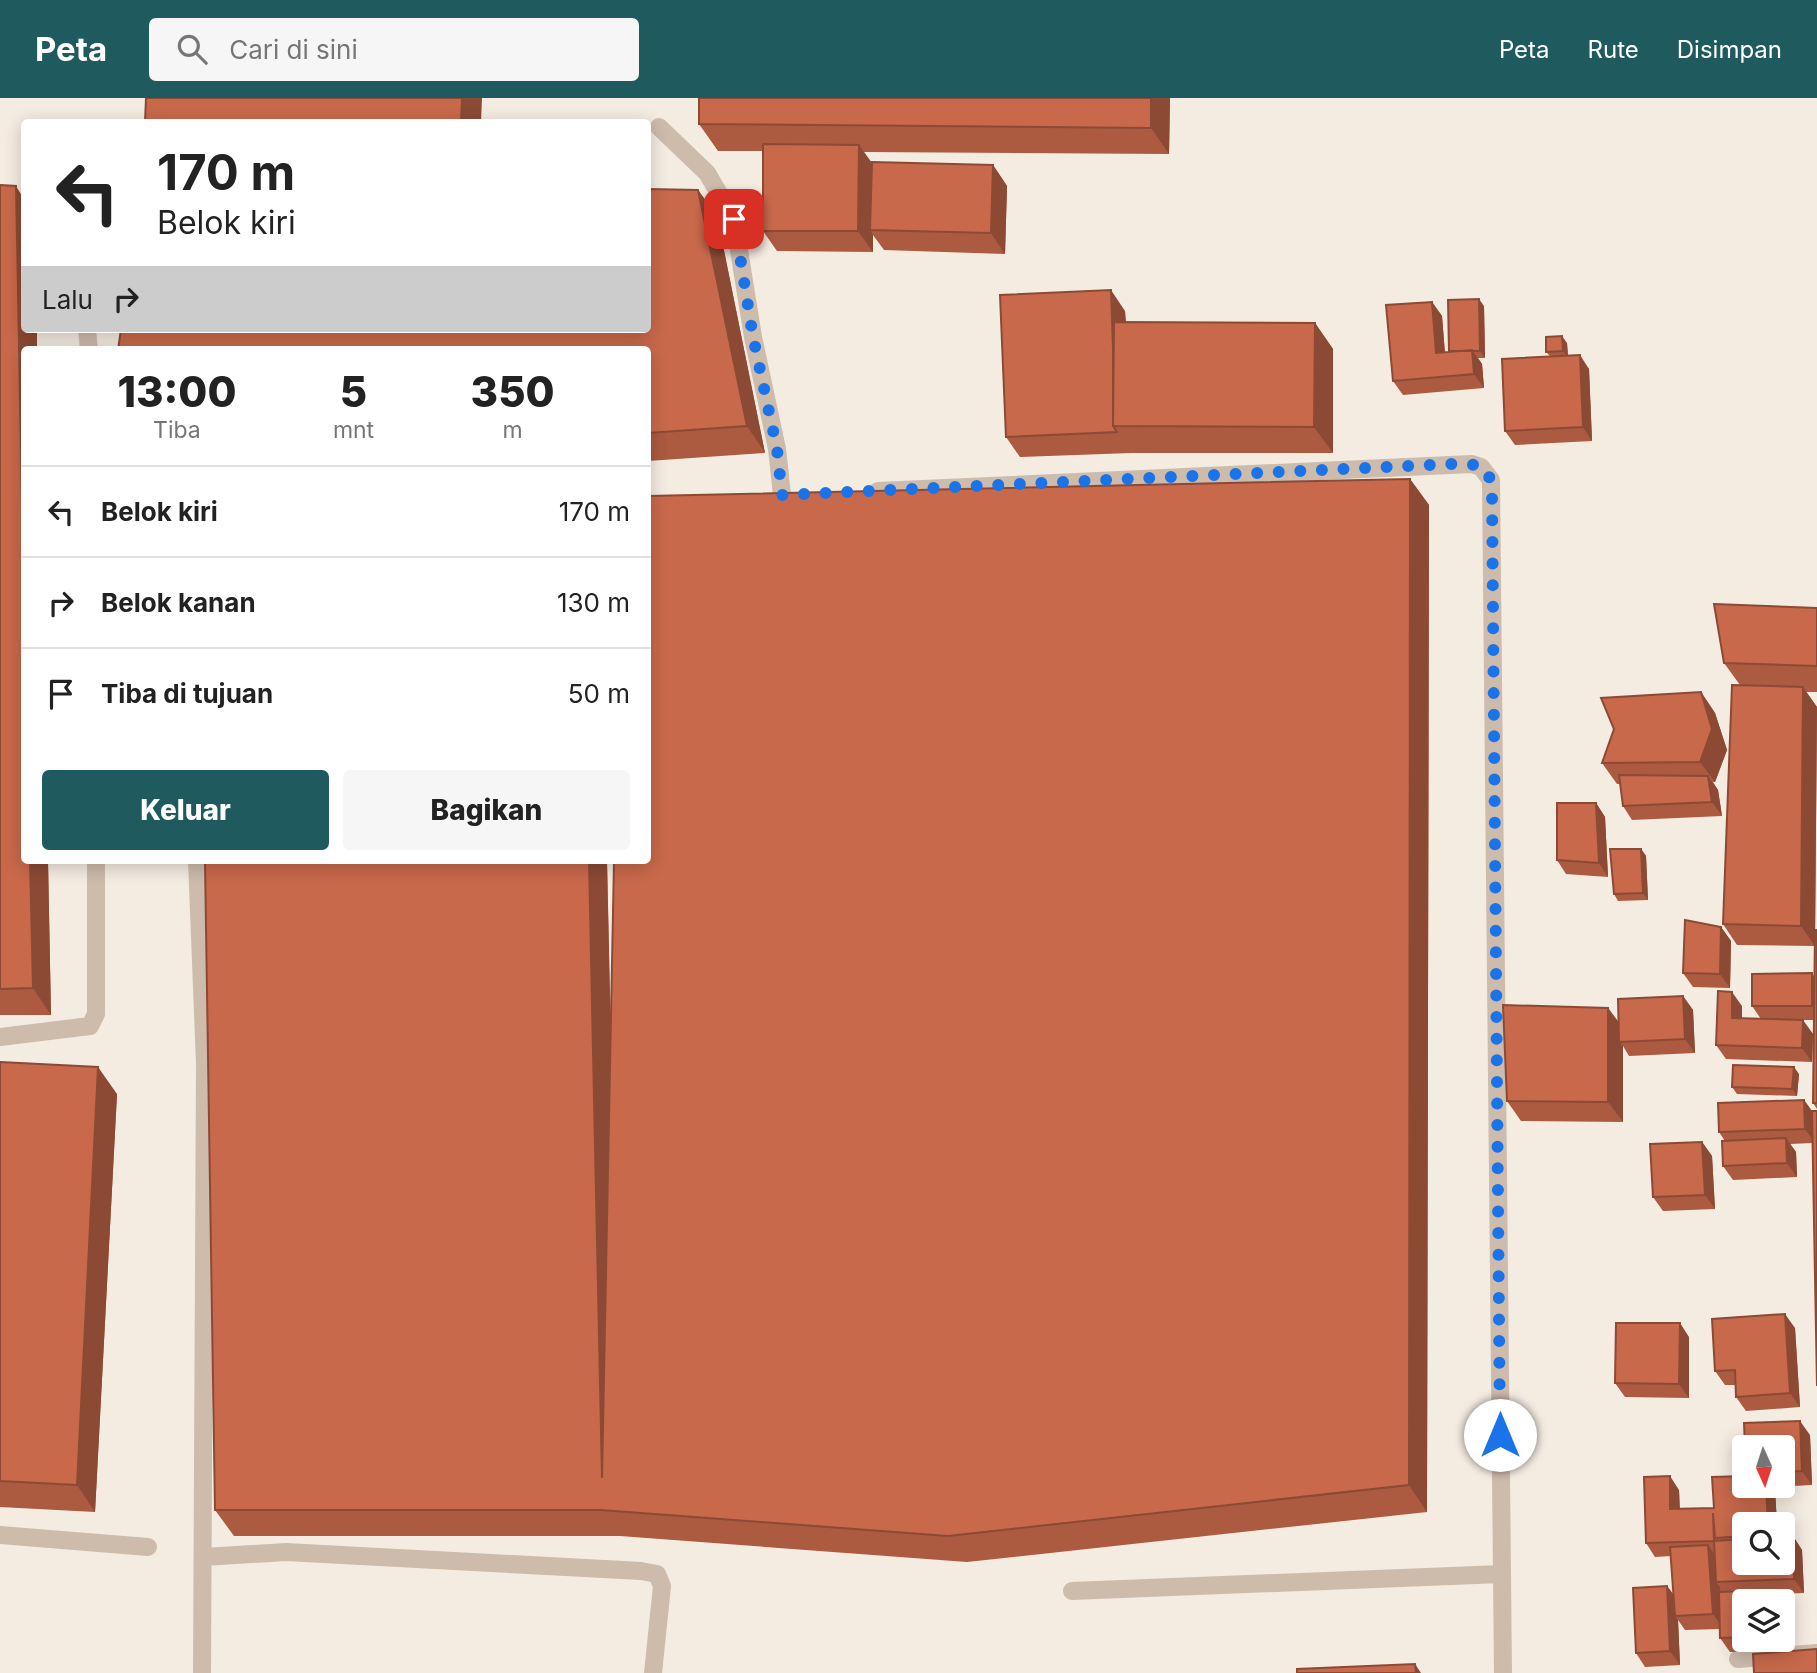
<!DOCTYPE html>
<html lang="id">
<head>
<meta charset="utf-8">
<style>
	:root { --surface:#fff; --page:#f6f6f6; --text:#222; --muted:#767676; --line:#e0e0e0; --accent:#1f5a5e }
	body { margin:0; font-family:Inter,sans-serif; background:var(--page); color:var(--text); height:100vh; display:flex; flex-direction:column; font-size:26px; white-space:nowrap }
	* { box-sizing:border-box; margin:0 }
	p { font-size:23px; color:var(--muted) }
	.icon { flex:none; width:38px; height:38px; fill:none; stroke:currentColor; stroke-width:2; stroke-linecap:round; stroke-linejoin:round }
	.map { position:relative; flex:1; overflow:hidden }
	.drawer { position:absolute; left:21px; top:248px; width:630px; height:518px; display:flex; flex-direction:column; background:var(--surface); border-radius:7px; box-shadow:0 4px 18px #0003 }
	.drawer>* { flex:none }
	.guide { position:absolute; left:21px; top:21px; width:630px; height:214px; border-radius:7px; box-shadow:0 4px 18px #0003; background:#fff; color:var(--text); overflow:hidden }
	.needle { width:46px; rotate:177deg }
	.tools { position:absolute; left:1732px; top:1337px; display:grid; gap:14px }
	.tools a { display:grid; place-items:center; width:63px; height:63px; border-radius:7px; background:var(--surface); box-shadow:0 4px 18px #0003; font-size:35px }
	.pin { position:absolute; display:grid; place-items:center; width:60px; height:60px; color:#fff; margin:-30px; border-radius:14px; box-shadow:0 4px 10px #0006 }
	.me { position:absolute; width:77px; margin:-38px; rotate:0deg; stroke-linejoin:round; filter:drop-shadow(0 0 5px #0008) }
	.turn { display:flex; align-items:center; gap:24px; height:147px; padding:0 21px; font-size:32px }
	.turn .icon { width:91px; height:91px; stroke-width:2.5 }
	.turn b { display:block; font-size:49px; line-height:60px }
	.then { display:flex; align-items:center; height:66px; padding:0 21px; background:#0003; gap:14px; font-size:26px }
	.eta { display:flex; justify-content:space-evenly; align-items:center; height:119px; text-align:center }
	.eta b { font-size:42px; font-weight:800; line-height:49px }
	.cta { display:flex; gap:14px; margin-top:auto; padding:14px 21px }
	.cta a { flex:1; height:80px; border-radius:7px; background:var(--accent); color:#fff; font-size:28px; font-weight:800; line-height:80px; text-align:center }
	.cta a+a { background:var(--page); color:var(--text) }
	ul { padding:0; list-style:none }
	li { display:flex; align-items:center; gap:21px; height:91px; padding:0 21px; border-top:2px solid var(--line) }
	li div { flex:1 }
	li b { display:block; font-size:26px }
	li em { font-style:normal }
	header { display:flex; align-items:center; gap:42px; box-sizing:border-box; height:98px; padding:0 35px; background:var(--accent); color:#fff }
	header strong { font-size:33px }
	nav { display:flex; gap:38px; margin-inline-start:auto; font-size:24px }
	.search { width:490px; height:63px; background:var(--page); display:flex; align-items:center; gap:18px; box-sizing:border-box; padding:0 24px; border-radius:7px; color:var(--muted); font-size:26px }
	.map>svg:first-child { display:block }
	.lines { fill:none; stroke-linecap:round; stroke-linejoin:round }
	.service { stroke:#cdbbac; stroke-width:18 }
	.minor { stroke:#cdbbac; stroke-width:18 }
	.wall { fill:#ac5a40 }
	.shaded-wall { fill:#8c4a34 }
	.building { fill:#c8694b; stroke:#8c4a34; stroke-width:2 }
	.route { stroke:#1a73e8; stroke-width:12; stroke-dasharray:0 21.6 }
</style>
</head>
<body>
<header>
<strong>Peta</strong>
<div class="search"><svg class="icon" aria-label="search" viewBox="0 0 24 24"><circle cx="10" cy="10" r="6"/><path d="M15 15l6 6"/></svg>Cari di sini</div>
<nav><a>Peta</a><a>Rute</a><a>Disimpan</a></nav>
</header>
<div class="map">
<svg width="1817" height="1575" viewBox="0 0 1817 1575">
	<rect width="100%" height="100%" fill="#f4ebe1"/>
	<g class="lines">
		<path class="service" d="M 659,29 L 707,75 L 734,121 L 753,239 L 777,351 L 782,397
			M 87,231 L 89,252
			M 878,393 L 1472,366 L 1481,369 L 1491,382 L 1503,1575
			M 197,763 L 205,965 L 202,1575
			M 0,939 L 90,928 L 96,916 L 96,763
			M 0,1437 L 148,1449
			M 204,1459 L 286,1454 L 641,1473 L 657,1476 L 662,1488 L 653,1575
			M 1072,1493 L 1501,1476"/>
		<path class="minor" d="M 1738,1561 L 1817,1555"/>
	</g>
	<path class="wall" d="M 699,0 L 1170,0 L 1169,56 L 864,54 L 872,65 L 993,67 L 1007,88 L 1005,156 L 884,152 L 873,137 L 873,154 L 777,153 L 763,133 L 763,53 L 718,53 L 699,26 Z
		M 0,87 L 24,231 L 37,231 L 37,252 L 24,763 L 48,763 L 51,917 L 0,917 Z
		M 698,92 L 717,118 L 765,355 L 648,363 L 648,252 Z
		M 1432,204 L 1442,218 L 1445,255 L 1450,254 L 1449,253 L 1484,208 L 1485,260 L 1478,260 L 1482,266 L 1484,290 L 1403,297 L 1393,283 Z
		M 1125,213 L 1126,224 L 1315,225 L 1333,251 L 1333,355 L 1131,355 L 1020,359 L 1006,339 Z
		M 1567,245 L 1568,257 L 1589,271 L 1592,343 L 1515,347 L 1505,333 L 1550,258 L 1546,254 Z
		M 1410,381 L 1429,407 L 1427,1414 L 967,1464 L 620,1438 L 234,1438 L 215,1412 L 607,763 L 611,936 Z
		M 1817,510 L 1817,594 L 1806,594 L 1817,609 L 1815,840 L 1817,832 L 1817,1011 L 1813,1005 L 1814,922 L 1802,922 L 1813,936 L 1812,964 L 1726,961 L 1716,947 L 1742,908 L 1742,920 L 1761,921 L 1752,908 L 1815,879 L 1815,848 L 1737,847 L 1723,826 L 1740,587 L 1724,565 Z
		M 1701,594 L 1715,615 L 1727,652 L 1715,684 L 1713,684 L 1718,692 L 1722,718 L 1632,722 L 1623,708 L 1620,686 L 1617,686 L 1602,665 Z
		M 1596,705 L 1605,719 L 1608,779 L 1566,776 L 1557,762 Z
		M 1641,751 L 1646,758 L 1648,802 L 1618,803 L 1614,796 Z
		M 1721,829 L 1731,843 L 1730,890 L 1693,889 L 1683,875 Z
		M 1683,898 L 1693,912 L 1695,955 L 1629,958 L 1623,948 L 1623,1024 L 1521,1023 L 1507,1003 L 1608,910 L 1619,925 Z
		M 0,964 L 117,996 L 95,1414 L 0,1409 Z
		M 1799,976 L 1797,998 L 1737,996 L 1732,989 Z
		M 1804,1002 L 1812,1013 L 1812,1045 L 1790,1046 L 1796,1054 L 1797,1079 L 1733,1082 L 1723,1068 L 1725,1043 L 1719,1034 Z
		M 1702,1044 L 1712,1058 L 1715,1111 L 1663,1113 L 1653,1099 Z
		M 1795,1230 L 1800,1309 L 1746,1313 L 1736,1299 L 1735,1287 L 1725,1287 L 1715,1273 Z
		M 1689,1239 L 1689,1300 L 1625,1299 L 1615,1285 Z
		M 1810,1337 L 1812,1387 L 1774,1389 L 1775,1391 L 1777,1426 L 1745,1426 L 1745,1465 L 1793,1438 L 1802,1452 L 1804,1495 L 1775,1496 L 1745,1503 L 1745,1542 L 1783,1542 L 1783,1552 L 1730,1554 L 1720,1540 L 1720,1531 L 1685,1532 L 1678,1522 L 1680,1567 L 1645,1569 L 1636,1555 L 1667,1488 L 1674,1497 L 1671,1458 L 1655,1459 L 1646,1445 L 1679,1392 L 1680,1411 L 1714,1410 L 1745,1388 L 1783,1388 L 1783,1349 Z"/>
	<path class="shaded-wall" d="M 462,0 L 482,0 L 481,24 L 461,24 Z
		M 1151,0 L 1170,0 L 1169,56 L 1151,30 Z
		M 859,47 L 873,67 L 870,132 L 873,137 L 873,154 L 858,133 Z
		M 993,67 L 1007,88 L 1005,156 L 991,135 Z
		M 16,88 L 24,101 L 24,231 L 37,231 L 37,252 L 24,252 L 24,510 Z
		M 698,92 L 717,118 L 765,355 L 747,328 Z
		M 1111,192 L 1125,213 L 1130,328 L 1117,328 Z
		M 1479,201 L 1484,208 L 1485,260 L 1480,253 Z
		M 1432,204 L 1442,218 L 1446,269 L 1436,255 Z
		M 1315,225 L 1333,251 L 1333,355 L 1314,329 Z
		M 1562,238 L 1567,245 L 1568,260 L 1563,253 Z
		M 1472,252 L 1482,266 L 1484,290 L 1474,276 Z
		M 1580,257 L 1589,271 L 1592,343 L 1583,329 Z
		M 1410,381 L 1429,407 L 1427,1414 L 1409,1387 Z
		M 1803,589 L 1817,609 L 1815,848 L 1801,828 Z
		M 1701,594 L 1715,615 L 1727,652 L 1715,684 L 1700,664 Z
		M 1708,678 L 1718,692 L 1722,718 L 1712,704 Z
		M 1596,705 L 1605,719 L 1608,779 L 1599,765 Z
		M 1641,751 L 1646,758 L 1648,802 L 1643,795 Z
		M 30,763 L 48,763 L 51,917 L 33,890 Z
		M 589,763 L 607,763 L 620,1406 L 602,1380 Z
		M 1721,829 L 1731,843 L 1730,890 L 1720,876 Z
		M 1812,875 L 1817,883 L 1817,914 L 1812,908 Z
		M 1732,894 L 1742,908 L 1742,934 L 1732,920 Z
		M 1683,898 L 1693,912 L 1695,955 L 1685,941 Z
		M 1608,910 L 1623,930 L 1619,944 L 1623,948 L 1623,1024 L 1608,1004 Z
		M 1803,922 L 1813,936 L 1812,964 L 1802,950 Z
		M 98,969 L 117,996 L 95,1414 L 77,1387 Z
		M 1794,969 L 1799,976 L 1797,998 L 1792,991 Z
		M 1804,1002 L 1814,1016 L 1815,1045 L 1805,1031 Z
		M 1786,1040 L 1796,1054 L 1797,1079 L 1787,1065 Z
		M 1702,1044 L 1712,1058 L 1715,1111 L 1705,1097 Z
		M 1785,1216 L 1795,1230 L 1800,1309 L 1790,1295 Z
		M 1680,1225 L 1689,1239 L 1689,1300 L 1679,1286 Z
		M 1800,1323 L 1810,1337 L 1812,1387 L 1802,1373 Z
		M 1670,1378 L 1679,1392 L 1680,1425 L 1670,1411 Z
		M 1766,1388 L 1773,1388 L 1775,1391 L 1777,1426 L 1768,1426 Z
		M 1793,1438 L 1802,1452 L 1804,1495 L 1794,1481 Z
		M 1708,1447 L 1718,1461 L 1716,1484 L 1720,1489 L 1723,1530 L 1713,1516 Z
		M 1667,1488 L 1677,1502 L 1675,1518 L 1678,1522 L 1680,1567 L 1670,1553 Z
		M 1772,1492 L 1780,1503 L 1772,1503 Z
		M 1776,1542 L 1783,1542 L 1783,1552 Z
		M 1415,1566 L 1421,1575 L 1416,1575 Z"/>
	<path class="building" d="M 146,0 L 462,0 L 461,24 L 145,24 Z
		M 699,0 L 1151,0 L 1151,30 L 699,26 Z
		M 763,46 L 859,47 L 858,133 L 763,133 Z
		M 872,64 L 993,67 L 991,135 L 870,132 Z
		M 0,87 L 16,88 L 24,510 L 24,763 L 30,763 L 33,890 L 0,891 Z
		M 648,91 L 698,92 L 747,328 L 648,335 L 648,252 L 118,252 L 121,231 L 648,231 Z
		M 1111,192 L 1113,250 L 1113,328 L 1117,334 L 1006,339 L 1000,197 Z
		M 1479,201 L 1480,253 L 1449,253 L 1448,202 Z
		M 1432,204 L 1436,255 L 1472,252 L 1474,276 L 1393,283 L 1386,207 Z
		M 1114,224 L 1315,225 L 1314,329 L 1113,328 Z
		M 1562,238 L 1563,253 L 1546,254 L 1546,239 Z
		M 1580,257 L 1583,329 L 1505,333 L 1502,261 Z
		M 1410,381 L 1409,1387 L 948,1438 L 601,1412 L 215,1412 L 205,763 L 589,763 L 602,1380 L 614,763 L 648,763 L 648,398 Z
		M 1714,506 L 1817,510 L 1817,568 L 1724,565 Z
		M 1732,587 L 1803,589 L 1801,828 L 1723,826 Z
		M 1701,594 L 1712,631 L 1700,664 L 1602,665 L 1614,631 L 1601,600 Z
		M 1619,677 L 1708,678 L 1712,704 L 1623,708 Z
		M 1557,705 L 1596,705 L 1599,765 L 1557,762 Z
		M 1610,751 L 1641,751 L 1643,795 L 1614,796 Z
		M 1685,822 L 1721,829 L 1720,876 L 1683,875 Z
		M 1815,832 L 1817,832 L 1817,1005 L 1813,1005 Z
		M 1812,875 L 1812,908 L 1752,908 L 1752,876 Z
		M 1718,893 L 1732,894 L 1732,920 L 1803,922 L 1802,950 L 1716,947 Z
		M 1683,898 L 1685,941 L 1619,944 L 1618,901 Z
		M 1503,907 L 1608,910 L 1608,1004 L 1507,1003 Z
		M 0,964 L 98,969 L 77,1387 L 0,1383 Z
		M 1733,967 L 1794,969 L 1792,991 L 1732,989 Z
		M 1804,1002 L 1805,1031 L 1719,1034 L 1718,1005 Z
		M 1812,1013 L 1817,1013 L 1817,1288 Z
		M 1786,1040 L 1787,1065 L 1723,1068 L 1722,1043 Z
		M 1702,1044 L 1705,1097 L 1653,1099 L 1650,1046 Z
		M 1785,1216 L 1790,1295 L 1736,1299 L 1735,1272 L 1715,1273 L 1712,1221 Z
		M 1616,1225 L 1680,1225 L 1679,1286 L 1615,1285 Z
		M 1800,1323 L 1802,1373 L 1783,1374 L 1783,1349 L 1745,1349 L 1744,1325 Z
		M 1670,1378 L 1670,1411 L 1714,1410 L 1712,1379 L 1745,1378 L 1745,1388 L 1766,1388 L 1768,1426 L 1745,1426 L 1745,1438 L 1715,1440 L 1713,1415 L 1714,1443 L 1745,1441 L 1745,1465 L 1783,1465 L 1783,1439 L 1793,1438 L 1794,1481 L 1716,1484 L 1714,1443 L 1646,1445 L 1644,1379 Z
		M 1708,1447 L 1713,1516 L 1675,1518 L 1670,1449 Z
		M 1667,1488 L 1670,1553 L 1636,1555 L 1633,1490 Z
		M 1772,1492 L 1772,1503 L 1745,1503 L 1745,1539 L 1720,1540 L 1719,1494 Z
		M 1817,1551 L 1817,1575 L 1754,1575 L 1753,1556 Z
		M 1415,1566 L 1416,1575 L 1297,1575 L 1297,1571 Z"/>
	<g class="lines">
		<path class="route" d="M 734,121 L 753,239 L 777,351 L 782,397 L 1452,366 C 1476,365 1491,367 1492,394 L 1500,1337"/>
	</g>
</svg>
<div class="tools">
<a><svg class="needle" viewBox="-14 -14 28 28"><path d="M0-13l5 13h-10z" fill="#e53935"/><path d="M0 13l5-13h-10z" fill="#767676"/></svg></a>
<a><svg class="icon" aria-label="search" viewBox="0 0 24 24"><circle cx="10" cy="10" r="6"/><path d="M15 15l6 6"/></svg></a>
<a><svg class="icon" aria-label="layers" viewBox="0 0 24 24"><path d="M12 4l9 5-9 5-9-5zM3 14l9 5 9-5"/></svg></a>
</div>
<div class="pin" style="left:734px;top:121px;background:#d93025"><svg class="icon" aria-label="arrive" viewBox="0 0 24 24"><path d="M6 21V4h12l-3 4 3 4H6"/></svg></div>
<svg class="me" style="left:1500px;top:1337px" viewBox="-20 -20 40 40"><circle r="19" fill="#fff"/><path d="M0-13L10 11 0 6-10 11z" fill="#1a73e8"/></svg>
<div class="guide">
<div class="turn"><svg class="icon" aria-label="left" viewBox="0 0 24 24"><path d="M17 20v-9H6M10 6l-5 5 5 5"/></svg><div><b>170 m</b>Belok kiri</div></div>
<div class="then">Lalu<svg class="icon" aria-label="right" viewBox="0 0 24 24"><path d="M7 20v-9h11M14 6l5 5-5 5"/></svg></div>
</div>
<section class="drawer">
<div class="eta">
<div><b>13:00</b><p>Tiba</p></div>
<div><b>5</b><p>mnt</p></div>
<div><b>350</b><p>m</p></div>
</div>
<ul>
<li><svg class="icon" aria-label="left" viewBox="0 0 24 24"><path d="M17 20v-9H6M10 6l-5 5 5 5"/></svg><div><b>Belok kiri</b></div><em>170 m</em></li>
<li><svg class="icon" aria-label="right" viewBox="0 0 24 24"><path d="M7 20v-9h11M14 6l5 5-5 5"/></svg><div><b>Belok kanan</b></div><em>130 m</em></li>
<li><svg class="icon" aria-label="arrive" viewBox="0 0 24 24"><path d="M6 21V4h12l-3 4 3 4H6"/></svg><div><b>Tiba di tujuan</b></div><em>50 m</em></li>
</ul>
<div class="cta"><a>Keluar</a><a>Bagikan</a></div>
</section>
</div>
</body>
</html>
